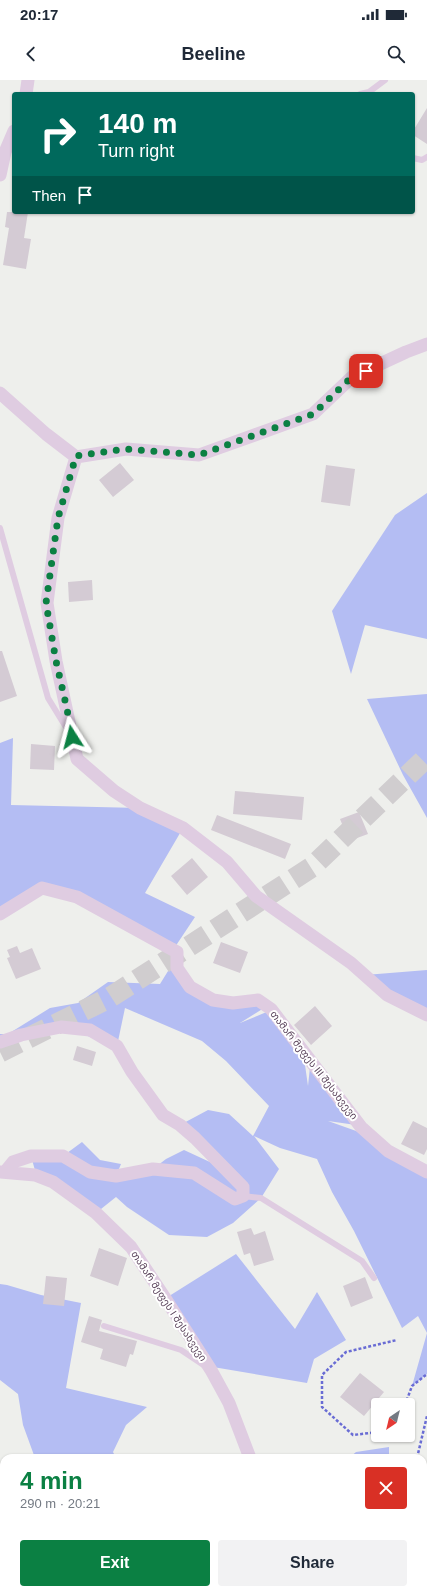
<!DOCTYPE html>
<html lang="en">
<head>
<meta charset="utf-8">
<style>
	:root { --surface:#fff; --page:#f2f2f3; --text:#1f2937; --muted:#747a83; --accent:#0b8043 }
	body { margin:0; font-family:Helvetica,"Noto Sans Georgian",sans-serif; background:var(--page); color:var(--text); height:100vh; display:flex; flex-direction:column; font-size:15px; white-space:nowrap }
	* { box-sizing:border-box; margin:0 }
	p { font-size:13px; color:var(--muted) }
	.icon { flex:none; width:22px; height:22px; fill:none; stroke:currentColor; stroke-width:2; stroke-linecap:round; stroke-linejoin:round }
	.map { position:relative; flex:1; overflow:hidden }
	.sheet { position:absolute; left:0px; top:1374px; width:427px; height:140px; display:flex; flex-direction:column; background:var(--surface); border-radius:12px 12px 0 0; box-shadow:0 1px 3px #0004 }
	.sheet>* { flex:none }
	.guide { position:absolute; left:12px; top:12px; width:403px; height:122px; border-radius:4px; box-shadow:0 1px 3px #0004; background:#00695c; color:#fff; overflow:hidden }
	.needle { width:26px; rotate:215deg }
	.buttons { position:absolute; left:371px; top:1318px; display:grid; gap:8px }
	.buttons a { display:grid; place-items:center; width:44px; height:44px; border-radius:4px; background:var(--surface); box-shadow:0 1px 3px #0004; font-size:20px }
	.pin { position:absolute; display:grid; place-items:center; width:34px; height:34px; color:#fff; margin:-17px; border-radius:8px; box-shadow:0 2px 6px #0006 }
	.me { position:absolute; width:44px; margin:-22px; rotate:351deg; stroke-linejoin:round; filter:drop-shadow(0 0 3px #0008) }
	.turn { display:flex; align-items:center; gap:14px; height:84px; padding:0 20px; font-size:18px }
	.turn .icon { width:52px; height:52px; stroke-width:2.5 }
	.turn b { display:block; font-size:28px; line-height:34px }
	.then { display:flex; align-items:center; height:38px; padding:0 20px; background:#0003; gap:8px; font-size:15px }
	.round { display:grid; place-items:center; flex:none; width:42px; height:42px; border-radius:4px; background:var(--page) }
	.head { display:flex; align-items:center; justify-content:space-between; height:68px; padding:0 20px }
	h1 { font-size:24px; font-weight:700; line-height:30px; color:var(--accent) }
	.primary-button { display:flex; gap:8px; margin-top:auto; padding:8px 20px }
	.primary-button a { flex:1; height:46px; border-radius:4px; background:var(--accent); color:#fff; font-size:16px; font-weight:700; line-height:46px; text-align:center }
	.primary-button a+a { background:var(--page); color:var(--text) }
	.status { display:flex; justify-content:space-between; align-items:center; height:28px; padding:0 20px; background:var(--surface); direction:ltr }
	.status svg { height:11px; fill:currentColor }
	header { display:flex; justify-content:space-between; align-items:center; height:52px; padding:0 20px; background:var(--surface); font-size:18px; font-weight:700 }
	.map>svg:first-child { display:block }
	.green { fill:#b4bdf3 }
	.building { fill:#d4cbd4 }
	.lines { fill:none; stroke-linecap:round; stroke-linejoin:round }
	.trunk-tunnel { stroke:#d0cdcf; stroke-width:21; stroke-dasharray:21 10; stroke-linecap:butt }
	.path { stroke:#696cd4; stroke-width:2.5; stroke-dasharray:3 2; stroke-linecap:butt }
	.service { stroke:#dfcce1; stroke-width:6 }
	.minor { stroke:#dfcce1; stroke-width:13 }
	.route { stroke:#0b8043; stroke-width:7; stroke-dasharray:0 12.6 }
	.labels { text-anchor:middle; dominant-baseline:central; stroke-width:4; stroke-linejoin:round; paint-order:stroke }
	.street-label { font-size:10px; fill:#5a435b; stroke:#fff }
</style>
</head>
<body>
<div class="status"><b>20:17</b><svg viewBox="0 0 49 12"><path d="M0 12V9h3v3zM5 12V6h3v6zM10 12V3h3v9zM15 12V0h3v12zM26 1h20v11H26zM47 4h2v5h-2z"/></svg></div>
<header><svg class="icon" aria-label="back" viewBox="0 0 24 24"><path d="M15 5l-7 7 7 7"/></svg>Beeline<svg class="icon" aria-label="search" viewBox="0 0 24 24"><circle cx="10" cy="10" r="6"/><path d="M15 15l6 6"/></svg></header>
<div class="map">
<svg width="427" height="1514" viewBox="0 0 427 1514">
	<rect width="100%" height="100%" fill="#eeefec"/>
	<path class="green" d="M 427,413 L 427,559 L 365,545 L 351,594 L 332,531 L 395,435 Z
		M 427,614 L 427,738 L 403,695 L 367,619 Z
		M 13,658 L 11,725 L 140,728 L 183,748 L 145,813 L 195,837 L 175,867 L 42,808 L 0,832 L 0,663 Z
		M 173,883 L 213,922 L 257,922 L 264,928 L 240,943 L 269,931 L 304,978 L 308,1006 L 310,987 L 356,1045 L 328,1041 L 359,1052 L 427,1094 L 427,1253 L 418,1236 L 402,1248 L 354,1151 L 332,1112 L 317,1079 L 280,1068 L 254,1056 L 279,1089 L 261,1118 L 233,1143 L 207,1157 L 169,1155 L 127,1127 L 116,1117 L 96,1133 L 36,1094 L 31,1076 L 63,1076 L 82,1062 L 100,1080 L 121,1084 L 116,1096 L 153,1089 L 166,1079 L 184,1070 L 225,1089 L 180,1045 L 208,1030 L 229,1034 L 253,1056 L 269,1026 L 226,981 L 202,961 L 125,928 L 117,966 L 61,947 L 0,962 L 0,954 L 8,954 L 50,928 L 78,923 L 108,902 L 160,904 Z
		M 427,890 L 427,935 L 365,895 Z
		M 236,1174 L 295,1249 L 317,1212 L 346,1260 L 314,1279 L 307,1303 L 213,1287 L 166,1218 Z
		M 0,1204 L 7,1205 L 41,1215 L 81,1223 L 66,1308 L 147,1327 L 126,1345 L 113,1372 L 116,1378 L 35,1378 L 23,1345 L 18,1314 L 0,1300 Z
		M 427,1253 L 427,1294 L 412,1306 Z
		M 389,1367 L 389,1378 L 349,1378 L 356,1372 Z
		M 4,1424 L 4,1510 L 129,1510 L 125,1514 L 0,1514 L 0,1425 Z
		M 385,1510 L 404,1510 L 416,1514 L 311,1514 Z"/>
	<path class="building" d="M 427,28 L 427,64 L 413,55 L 413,51 Z
		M 7,132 L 28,132 L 24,158 L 31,159 L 26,189 L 3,185 L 9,148 L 5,147 Z
		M 120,383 L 134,400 L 113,417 L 99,400 Z
		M 326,385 L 355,389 L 350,426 L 321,422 Z
		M 92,500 L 93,520 L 69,522 L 68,502 Z
		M 0,571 L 2,571 L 17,616 L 0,622 Z
		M 31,664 L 55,666 L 54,690 L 30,689 Z
		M 235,711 L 304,717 L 302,740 L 233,734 Z
		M 359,732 L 368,754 L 349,761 L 340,739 Z
		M 217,735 L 291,764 L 285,779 L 211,750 Z
		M 192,778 L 208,797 L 187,815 L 171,796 Z
		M 221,862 L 248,872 L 240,893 L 213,883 Z
		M 17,866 L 20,873 L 32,868 L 41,889 L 16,899 L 7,878 L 10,877 L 7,870 Z
		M 315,926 L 332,946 L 311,965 L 294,945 Z
		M 77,966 L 96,972 L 92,986 L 73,980 Z
		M 413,1041 L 427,1048 L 427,1069 L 424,1075 L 401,1064 Z
		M 251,1148 L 254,1155 L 265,1151 L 274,1180 L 254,1186 L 250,1173 L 244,1175 L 237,1152 Z
		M 99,1168 L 127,1178 L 118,1206 L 90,1196 Z
		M 46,1196 L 67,1198 L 64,1226 L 43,1224 Z
		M 365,1197 L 373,1218 L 351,1227 L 343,1206 Z
		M 89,1236 L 102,1240 L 99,1251 L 137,1261 L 133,1275 L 130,1274 L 126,1287 L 100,1279 L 103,1269 L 81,1262 Z
		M 360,1293 L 384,1312 L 364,1336 L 340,1317 Z"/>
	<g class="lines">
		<path class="trunk-tunnel" d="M 0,972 L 109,918 L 312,787 L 427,677"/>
		<path class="path" d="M 405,1325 L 412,1306 L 427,1294
			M 378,1352 L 353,1355 L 322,1327 L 322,1295 L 346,1272 L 397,1260
			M 417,1378 L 427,1336"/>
		<path class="service" d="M 360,14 L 369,12 L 385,0
			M 413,78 L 422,80 L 427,77
			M 0,448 L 48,618 L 67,649
			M 243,1116 L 261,1118 L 362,1181 L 374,1198
			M 104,1246 L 181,1270 L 205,1286"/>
		<path class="minor" d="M 26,14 L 28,0
			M 0,95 L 5,72 L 14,51
			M 0,313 L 46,354 L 76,377 L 126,369 L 199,375 L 313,334 L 352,297 L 406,272 L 427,264
			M 76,377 L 58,438 L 47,523 L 56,581 L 77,679 L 114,711 L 140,728 L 183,748 L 227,782 L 256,816 L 351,883 L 387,915 L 427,935
			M 0,834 L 42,808 L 77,817 L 177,872 L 177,888 L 190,907 L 213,920 L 233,923 L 258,920 L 271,929 L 361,1047 L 388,1071 L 427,1092
			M 0,962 L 21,955 L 61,947 L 90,950 L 117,966 L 132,992 L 163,1035 L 180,1045 L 195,1058 L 243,1107 L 243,1116 L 235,1119 L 194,1093 L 153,1089 L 116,1096 L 90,1092 L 63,1076 L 31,1076 L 13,1082 L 5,1092
			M 0,1092 L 35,1095 L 53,1102 L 96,1133 L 131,1167 L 165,1218 L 211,1290 L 229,1323 L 250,1378
			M 423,1435 L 427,1435"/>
	</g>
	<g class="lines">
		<path class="route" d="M 72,657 L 67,629 L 56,581 L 46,523 L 58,438 L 76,376 L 126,369 L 199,375 L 313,334 L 352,297 L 366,291"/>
	</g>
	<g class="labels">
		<g class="street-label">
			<text transform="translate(314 985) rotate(52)">თამარ მეფეს III შესახვევი</text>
			<text transform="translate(169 1226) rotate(57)">თამარ მეფეს I შესახვევი</text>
		</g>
	</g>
</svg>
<div class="buttons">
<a><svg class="needle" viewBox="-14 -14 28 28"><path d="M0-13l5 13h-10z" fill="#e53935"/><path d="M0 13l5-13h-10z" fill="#747a83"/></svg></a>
</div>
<div class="pin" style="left:366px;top:291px;background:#d93025"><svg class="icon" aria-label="arrive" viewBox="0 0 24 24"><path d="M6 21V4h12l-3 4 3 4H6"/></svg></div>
<svg class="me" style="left:72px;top:657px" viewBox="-20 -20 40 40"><path d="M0-17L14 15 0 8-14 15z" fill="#0b8043" stroke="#fff" stroke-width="4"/></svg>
<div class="guide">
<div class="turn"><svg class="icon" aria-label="right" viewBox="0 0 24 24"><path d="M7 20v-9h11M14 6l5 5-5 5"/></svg><div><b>140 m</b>Turn right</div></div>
<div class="then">Then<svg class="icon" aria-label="arrive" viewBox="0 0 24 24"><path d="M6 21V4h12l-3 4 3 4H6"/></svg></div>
</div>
<section class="sheet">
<div class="head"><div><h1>4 min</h1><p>290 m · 20:21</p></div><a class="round" style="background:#d93025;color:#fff"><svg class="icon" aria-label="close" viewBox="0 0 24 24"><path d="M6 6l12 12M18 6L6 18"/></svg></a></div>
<div class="primary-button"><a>Exit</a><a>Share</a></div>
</section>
</div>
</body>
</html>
